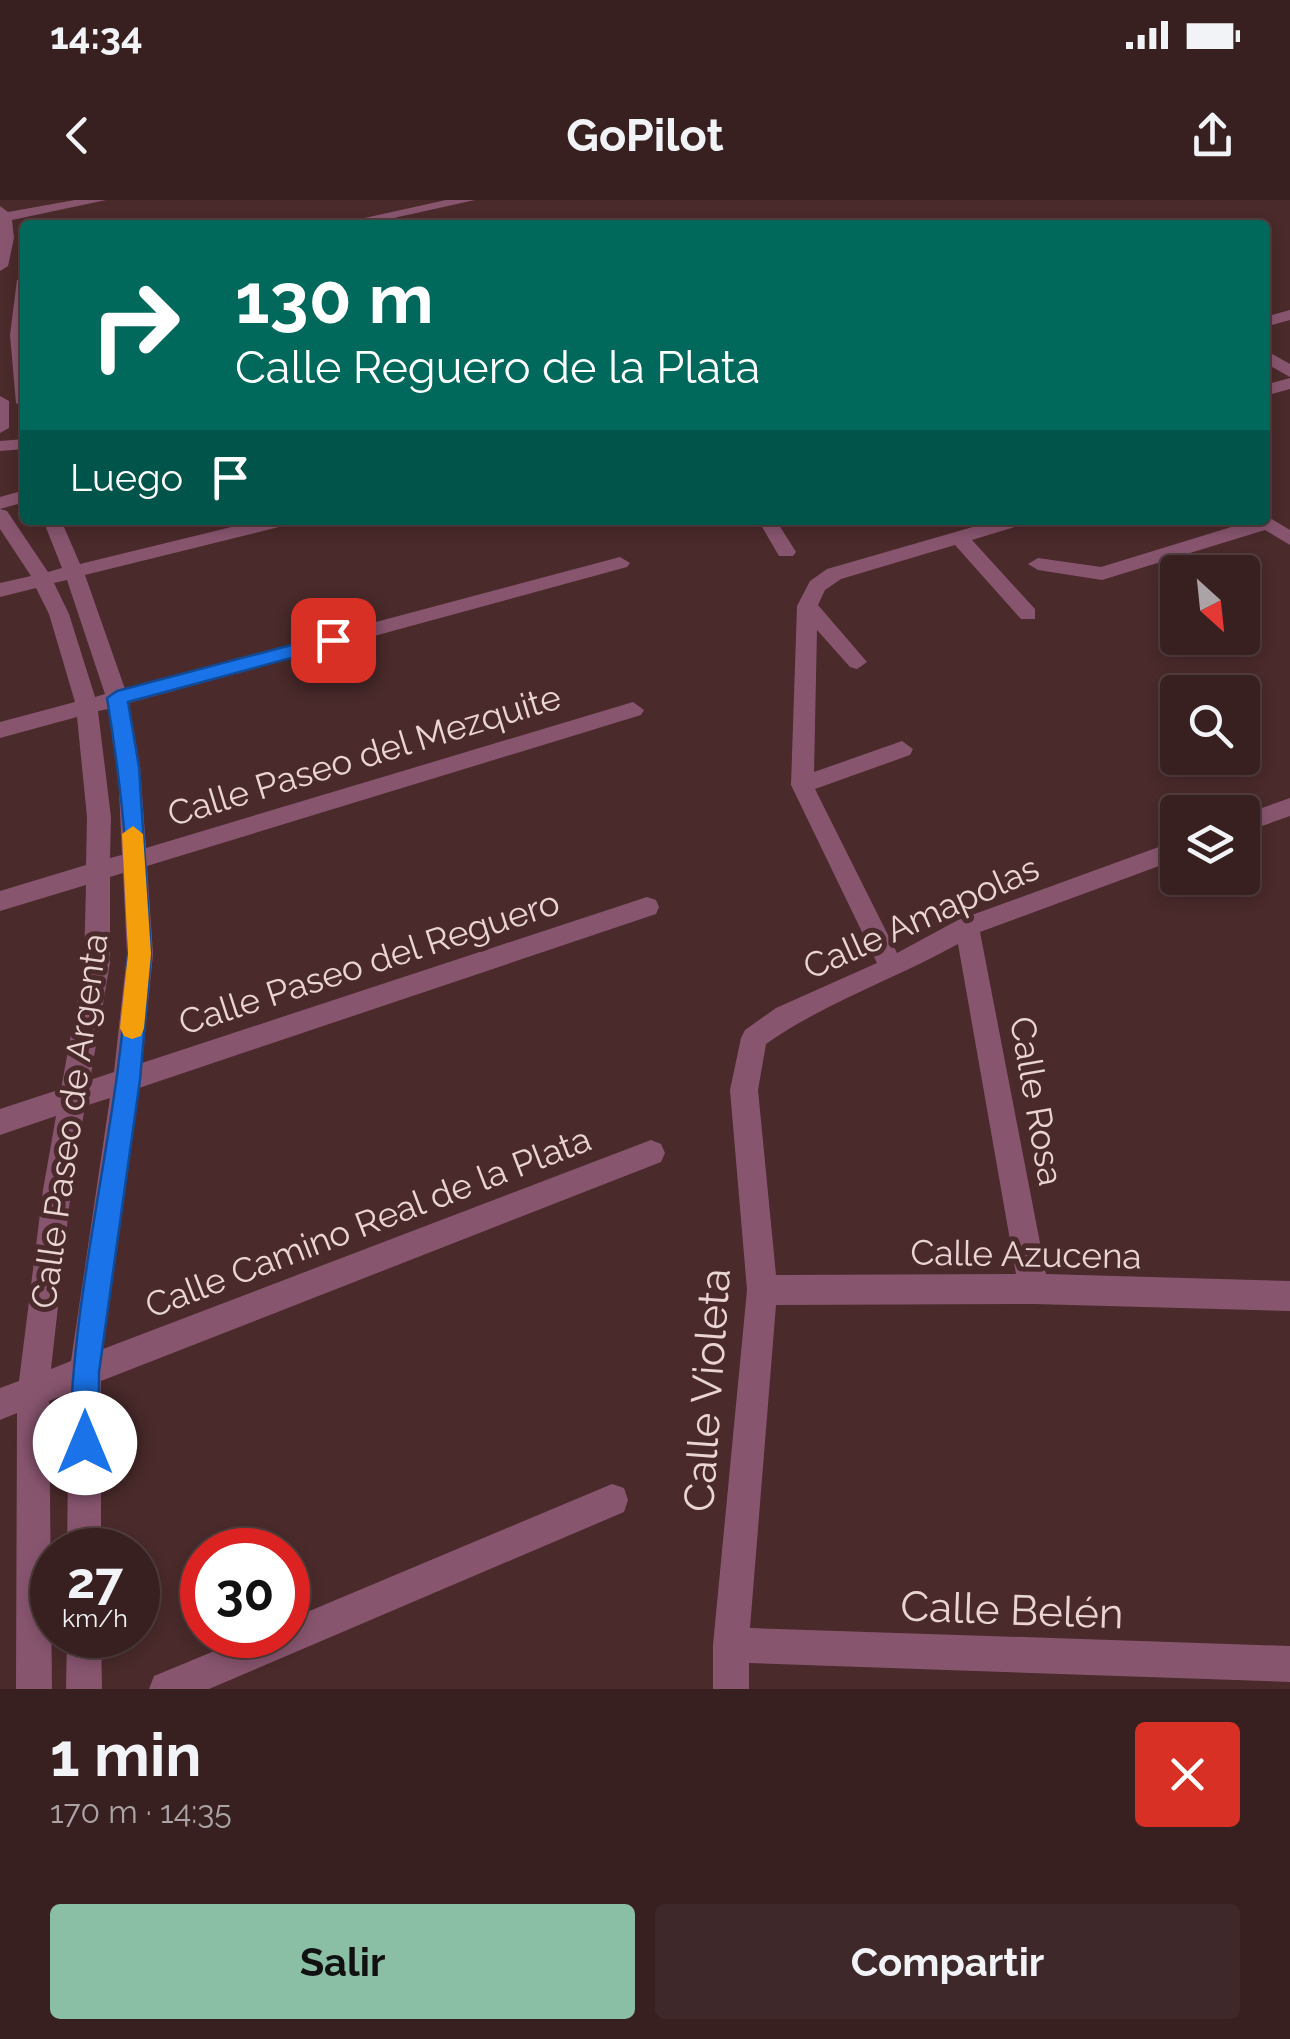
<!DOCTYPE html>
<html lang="es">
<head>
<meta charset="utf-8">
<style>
	:root { --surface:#382020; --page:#3f2829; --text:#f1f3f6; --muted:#aba3a5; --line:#523e3e; --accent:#8abfa5 }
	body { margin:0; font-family:Raleway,sans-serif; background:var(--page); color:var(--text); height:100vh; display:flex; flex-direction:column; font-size:38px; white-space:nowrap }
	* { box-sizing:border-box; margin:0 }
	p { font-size:32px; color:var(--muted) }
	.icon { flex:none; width:55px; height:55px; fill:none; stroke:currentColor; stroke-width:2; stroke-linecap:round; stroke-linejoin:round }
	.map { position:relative; height:1489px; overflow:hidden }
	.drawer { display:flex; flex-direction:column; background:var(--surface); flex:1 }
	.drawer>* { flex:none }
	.top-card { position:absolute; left:20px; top:20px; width:1250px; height:305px; border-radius:10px; box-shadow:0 5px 15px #0003,0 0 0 2px var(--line); background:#00695c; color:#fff; overflow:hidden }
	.needle { width:65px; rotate:153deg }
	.fabs { position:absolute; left:1160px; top:355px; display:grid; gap:20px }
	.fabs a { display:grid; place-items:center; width:100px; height:100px; border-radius:10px; background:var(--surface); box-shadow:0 5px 15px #0003,0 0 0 2px var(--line); font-size:50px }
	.speed { position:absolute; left:30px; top:1328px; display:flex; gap:20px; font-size:50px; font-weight:700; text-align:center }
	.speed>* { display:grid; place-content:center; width:130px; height:130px; border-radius:50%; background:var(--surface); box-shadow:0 5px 15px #0003,0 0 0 2px var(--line); line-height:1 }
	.speed small { font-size:25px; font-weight:400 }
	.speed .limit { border:15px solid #d22; background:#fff; color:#111 }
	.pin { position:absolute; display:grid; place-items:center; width:85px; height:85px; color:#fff; margin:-42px; border-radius:20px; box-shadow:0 5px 15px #0006 }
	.me { position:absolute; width:110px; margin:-55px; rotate:0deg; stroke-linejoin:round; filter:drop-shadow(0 0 8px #0008) }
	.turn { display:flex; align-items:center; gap:35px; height:210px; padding:0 50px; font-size:45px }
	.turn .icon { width:130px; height:130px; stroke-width:2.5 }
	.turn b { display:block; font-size:70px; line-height:85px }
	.then { display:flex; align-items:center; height:95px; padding:0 50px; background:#0003; gap:20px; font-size:38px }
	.round { display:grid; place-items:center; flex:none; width:105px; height:105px; border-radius:10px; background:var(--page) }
	.summary { display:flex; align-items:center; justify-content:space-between; height:170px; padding:0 50px }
	h1 { font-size:60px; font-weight:700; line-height:75px }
	.primary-button { display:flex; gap:20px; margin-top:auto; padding:20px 50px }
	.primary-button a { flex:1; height:115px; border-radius:10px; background:var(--accent); color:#111; font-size:40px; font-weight:700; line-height:115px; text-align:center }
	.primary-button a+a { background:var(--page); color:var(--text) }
	.status { display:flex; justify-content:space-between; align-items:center; height:70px; padding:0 50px; background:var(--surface); direction:ltr }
	.status svg { height:28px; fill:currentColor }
	header { display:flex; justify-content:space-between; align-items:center; height:130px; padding:0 50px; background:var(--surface); font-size:45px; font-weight:700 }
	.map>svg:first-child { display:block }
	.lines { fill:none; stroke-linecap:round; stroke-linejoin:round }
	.minor { fill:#88556f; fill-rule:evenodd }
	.route { fill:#1a73e8; stroke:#114b97; stroke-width:2.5 }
	.slow { fill:#f59e0b }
	.labels { text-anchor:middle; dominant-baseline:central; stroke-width:10; stroke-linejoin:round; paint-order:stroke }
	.street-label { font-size:35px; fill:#ead4d4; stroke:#4a2a2b }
	.near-street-label { font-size:42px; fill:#ead4d4; stroke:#4a2a2b }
</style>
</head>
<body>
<div class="status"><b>14:34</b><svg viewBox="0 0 49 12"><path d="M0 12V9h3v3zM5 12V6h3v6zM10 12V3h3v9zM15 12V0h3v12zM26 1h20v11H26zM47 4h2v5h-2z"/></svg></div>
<header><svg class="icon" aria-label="back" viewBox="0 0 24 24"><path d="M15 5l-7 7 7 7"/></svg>GoPilot<svg class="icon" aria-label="share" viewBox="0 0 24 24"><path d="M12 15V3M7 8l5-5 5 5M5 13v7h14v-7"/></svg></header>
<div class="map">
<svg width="1290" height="1489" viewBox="0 0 1290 1489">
	<rect width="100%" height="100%" fill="#4a2a2b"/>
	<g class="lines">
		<path class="minor" d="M 75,0 L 106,0 L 12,20 L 14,38 L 8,66 L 0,71 L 0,6 L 8,12 Z
			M 446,0 L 475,0 L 362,25 L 333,25 Z
			M 25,75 L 25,208 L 16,203 L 10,135 L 17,80 Z
			M 1290,110 L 1290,120 L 1265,127 L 1265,117 Z
			M 1265,150 L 1290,164 L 1290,177 L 1265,163 Z
			M 1290,178 L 1290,189 L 1265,196 L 1265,185 Z
			M 0,196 L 9,201 L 9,228 L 0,233 Z
			M 25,239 L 25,249 L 0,251 L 0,241 Z
			M 25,290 L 25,302 L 0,309 L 0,297 Z
			M 0,309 L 7,311 L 48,372 L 62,368 L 43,320 L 61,320 L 80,364 L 260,320 L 293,320 L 291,324 L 85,375 L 125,489 L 620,357 L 630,363 L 627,367 L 129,503 L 140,567 L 146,648 L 633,502 L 644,510 L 641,515 L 147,666 L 153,754 L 142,863 L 647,697 L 656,700 L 659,707 L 656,714 L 139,888 L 103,1149 L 651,940 L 661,944 L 665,953 L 661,962 L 101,1181 L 101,1350 L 67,1350 L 69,1193 L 49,1201 L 52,1489 L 16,1489 L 17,1213 L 0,1220 L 0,1188 L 19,1181 L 43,990 L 56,916 L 0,935 L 0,909 L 61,889 L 84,763 L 86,685 L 0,711 L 0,691 L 86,665 L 87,617 L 77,517 L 0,538 L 0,522 L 75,502 L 49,414 L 36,388 L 0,397 L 0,383 L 31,376 L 0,329 ZM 67,380 L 105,494 L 95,497 L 69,414 L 54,383 ZM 108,509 L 118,567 L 122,655 L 110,658 L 111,617 L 98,511 ZM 123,673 L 127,754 L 114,872 L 90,880 L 110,763 L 110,677 ZM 110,898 L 71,1161 L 51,1169 L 71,990 L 85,906 Z
			M 1265,315 L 1290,330 L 1290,345 L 1265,330 L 1102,380 L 1038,370 L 1028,364 L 1038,358 L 1101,367 L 1254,320 L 1265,320 Z
			M 758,320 L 776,320 L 796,352 L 793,356 L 779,356 Z
			M 997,320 L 1027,320 L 1025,324 L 972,340 L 1035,409 L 1035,419 L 1021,419 L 955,345 L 841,379 L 825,390 L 818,405 L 867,462 L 857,469 L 850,467 L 817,430 L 814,572 L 902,541 L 913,549 L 910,555 L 815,589 L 897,753 L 958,720 L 1178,640 L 1178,659 L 980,732 L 1046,1074 L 1290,1081 L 1290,1111 L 1034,1104 L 776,1105 L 750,1428 L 1290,1446 L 1290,1482 L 749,1463 L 749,1489 L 713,1489 L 713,1445 L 747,1090 L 730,890 L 741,838 L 745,830 L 776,808 L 877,763 L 791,585 L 797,406 L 810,381 L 827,369 ZM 958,744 L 1016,1074 L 776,1075 L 758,890 L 766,844 C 824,803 895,779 958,744 Z
			M 1290,598 L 1290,616 L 1242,633 L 1242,615 Z
			M 612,1284 L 624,1288 L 628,1300 L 624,1312 L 209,1489 L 149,1489 L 154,1476 L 253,1435 L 288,1435 L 288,1420 Z
			M 67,1435 L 101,1435 L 102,1489 L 66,1489 Z"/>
	</g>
	<path class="route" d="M 333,434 L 339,436 L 339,445 L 128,502 L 139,567 L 151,754 L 140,880 L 99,1172 L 99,1243 L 95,1254 L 85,1258 L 74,1254 L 70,1243 C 72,1079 122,919 128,755 C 131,675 120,577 107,498 L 117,491 Z"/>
	<path class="slow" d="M 133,626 L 143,634 L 151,754 L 144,828 L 141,836 L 132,839 L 124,836 L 120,828 L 128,754 L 122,634 Z"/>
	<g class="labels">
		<g class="street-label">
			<text transform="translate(364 555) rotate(-17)">Calle Paseo del Mezquite</text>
			<text transform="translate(921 717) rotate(-24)">Calle Amapolas</text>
			<text transform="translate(369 762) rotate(-18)">Calle Paseo del Reguero</text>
			<text transform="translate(1037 901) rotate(80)">Calle Rosa</text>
			<text transform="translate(69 921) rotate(-82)">Calle Paseo de Argenta</text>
			<text transform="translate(368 1022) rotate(-21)">Calle Camino Real de la Plata</text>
			<text transform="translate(1026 1054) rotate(1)">Calle Azucena</text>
		</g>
		<g class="near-street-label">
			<text transform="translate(707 1190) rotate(-86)">Calle Violeta</text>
			<text transform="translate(1012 1410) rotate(2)">Calle Belén</text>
		</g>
	</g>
</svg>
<div class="fabs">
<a><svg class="needle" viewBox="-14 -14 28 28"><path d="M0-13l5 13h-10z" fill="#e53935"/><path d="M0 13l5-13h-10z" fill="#aba3a5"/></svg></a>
<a><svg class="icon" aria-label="search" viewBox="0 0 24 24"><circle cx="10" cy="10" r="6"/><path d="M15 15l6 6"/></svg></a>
<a><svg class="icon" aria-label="layers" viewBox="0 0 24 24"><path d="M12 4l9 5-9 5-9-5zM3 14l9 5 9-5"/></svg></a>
</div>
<div class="speed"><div>27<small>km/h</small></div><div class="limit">30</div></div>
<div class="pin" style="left:333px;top:440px;background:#d93025"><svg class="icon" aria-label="arrive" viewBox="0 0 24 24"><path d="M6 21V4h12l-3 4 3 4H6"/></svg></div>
<svg class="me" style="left:85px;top:1243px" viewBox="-20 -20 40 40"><circle r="19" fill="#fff"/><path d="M0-13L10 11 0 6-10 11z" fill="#1a73e8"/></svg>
<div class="top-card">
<div class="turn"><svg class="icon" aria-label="right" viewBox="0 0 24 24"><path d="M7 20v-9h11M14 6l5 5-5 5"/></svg><div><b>130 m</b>Calle Reguero de la Plata</div></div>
<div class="then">Luego<svg class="icon" aria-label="arrive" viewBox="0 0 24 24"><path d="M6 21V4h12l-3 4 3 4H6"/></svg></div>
</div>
</div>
<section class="drawer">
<div class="summary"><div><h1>1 min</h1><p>170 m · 14:35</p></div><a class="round" style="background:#d93025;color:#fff"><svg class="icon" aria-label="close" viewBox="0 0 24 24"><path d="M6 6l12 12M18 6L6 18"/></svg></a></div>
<div class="primary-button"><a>Salir</a><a>Compartir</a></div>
</section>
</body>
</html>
